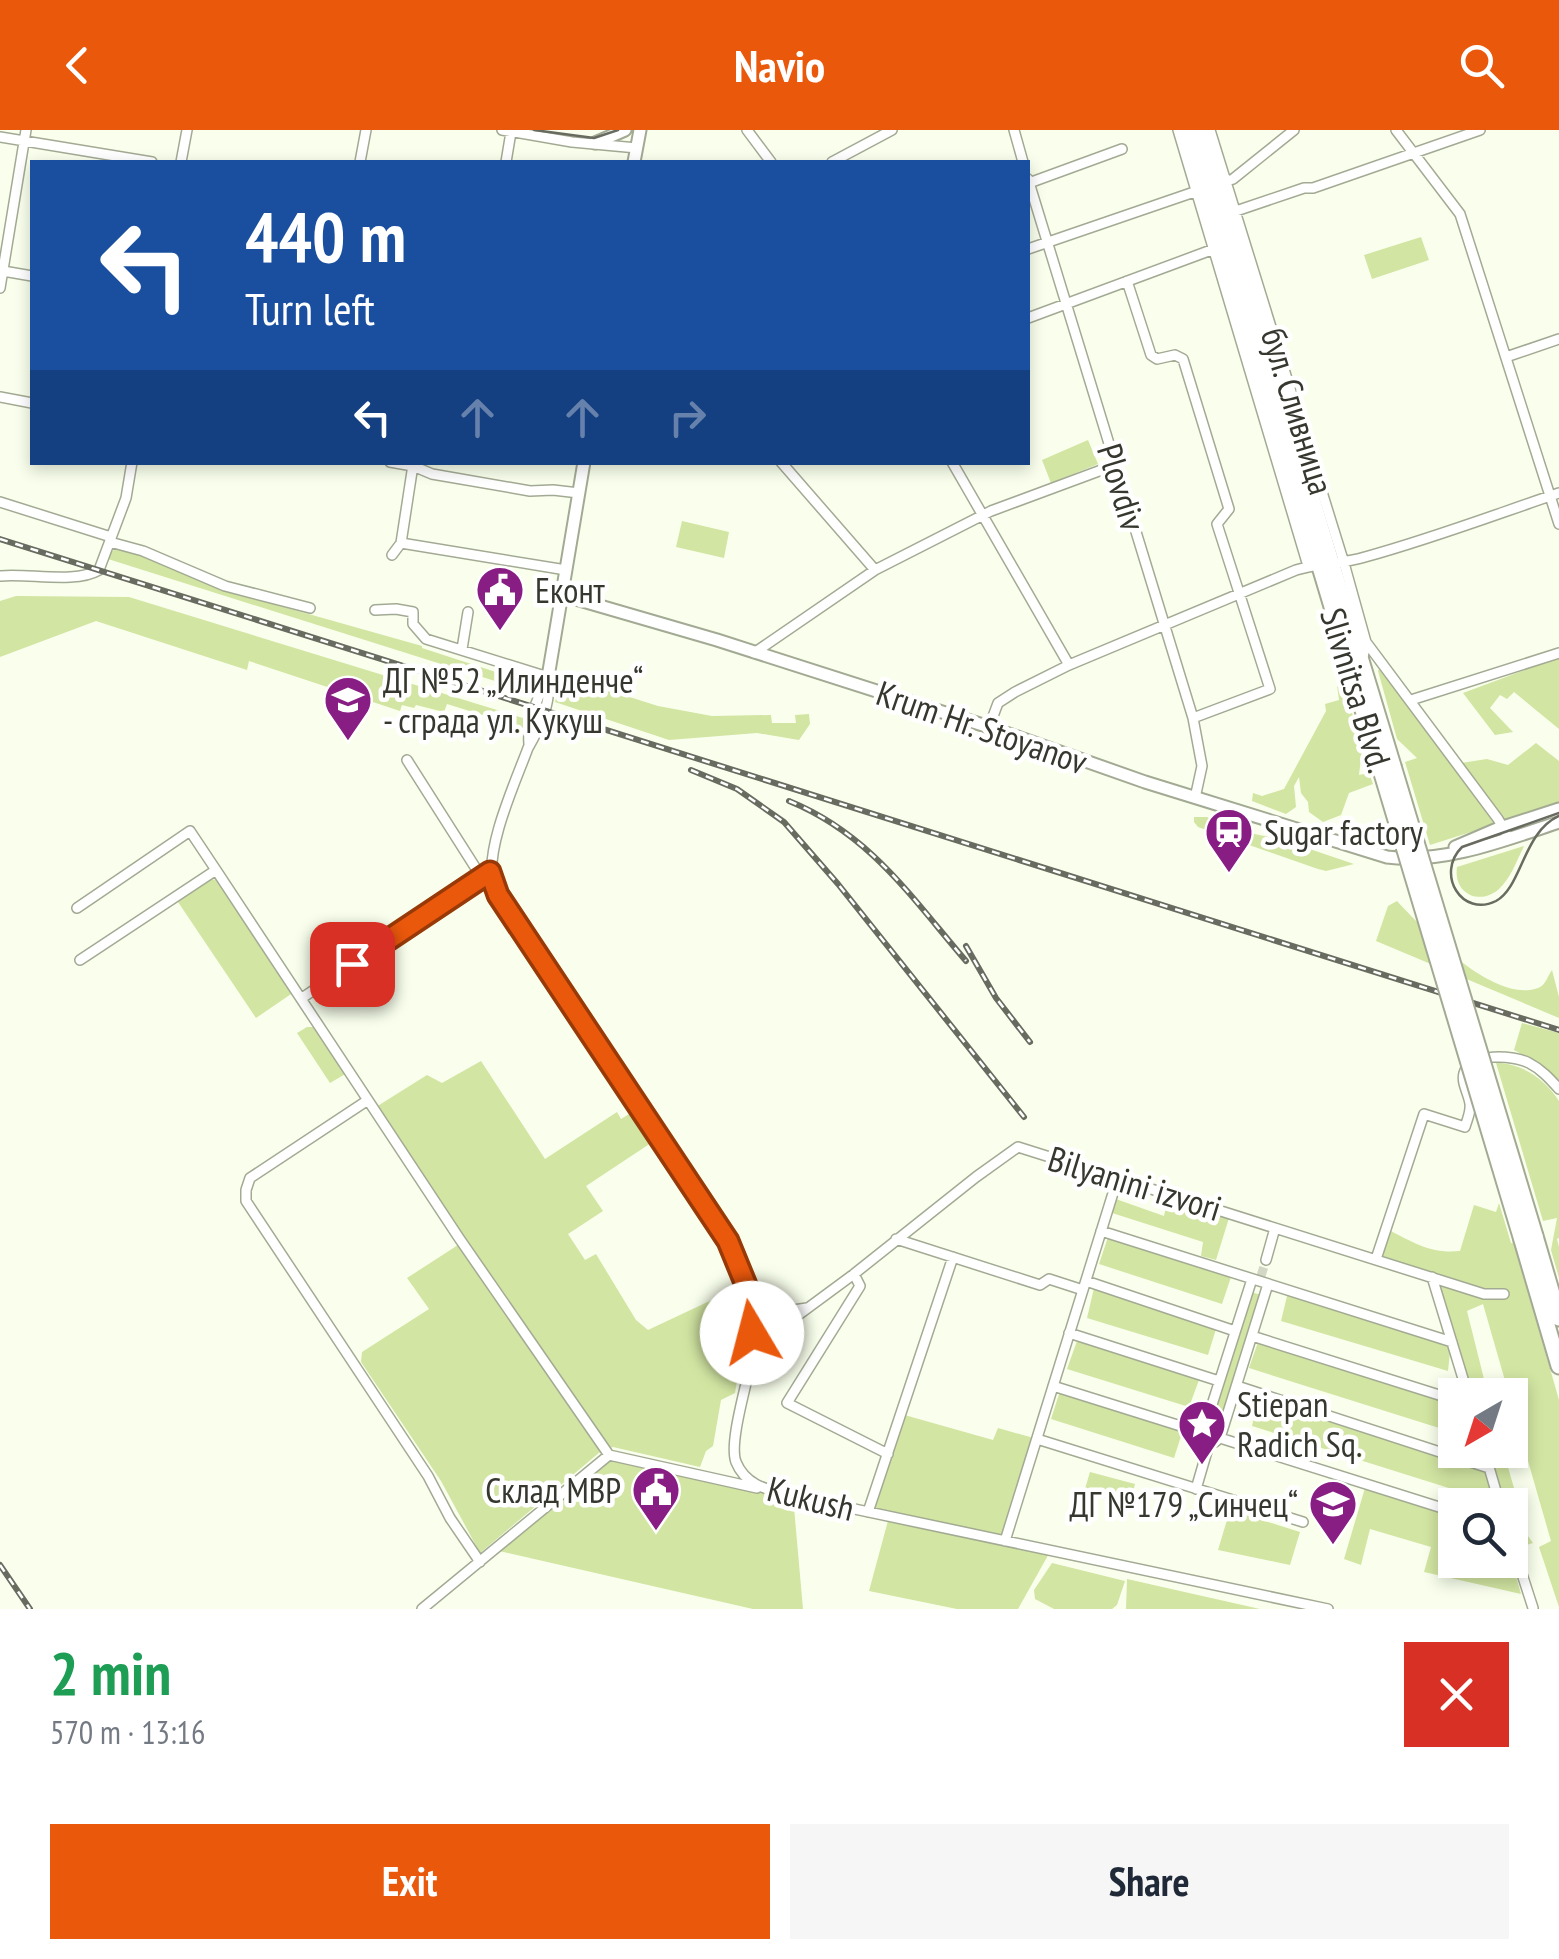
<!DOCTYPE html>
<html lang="en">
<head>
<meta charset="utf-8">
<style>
	:root { --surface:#fff; --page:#f6f6f7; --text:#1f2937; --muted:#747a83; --accent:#ea580c }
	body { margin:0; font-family:"PT Sans Narrow",sans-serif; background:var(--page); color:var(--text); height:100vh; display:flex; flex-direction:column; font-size:38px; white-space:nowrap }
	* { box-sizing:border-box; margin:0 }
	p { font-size:32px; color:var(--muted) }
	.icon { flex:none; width:55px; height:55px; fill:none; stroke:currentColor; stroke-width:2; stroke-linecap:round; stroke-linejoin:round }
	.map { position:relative; height:1479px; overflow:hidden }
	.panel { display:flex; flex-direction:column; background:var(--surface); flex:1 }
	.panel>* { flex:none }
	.guide { position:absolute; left:30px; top:30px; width:1000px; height:305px; border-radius:0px; box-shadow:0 5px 15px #0003; background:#1a4fa0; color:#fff; overflow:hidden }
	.needle { width:65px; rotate:219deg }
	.buttons { position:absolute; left:1438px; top:1248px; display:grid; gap:20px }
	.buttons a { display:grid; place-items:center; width:90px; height:90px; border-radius:0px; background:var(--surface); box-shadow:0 5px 15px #0003; font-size:50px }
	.pin { position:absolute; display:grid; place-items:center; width:85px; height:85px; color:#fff; margin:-42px; border-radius:20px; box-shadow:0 5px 15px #0006 }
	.me { position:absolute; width:110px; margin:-55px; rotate:352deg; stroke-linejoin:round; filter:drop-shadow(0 0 8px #0008) }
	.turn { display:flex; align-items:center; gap:35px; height:210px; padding:0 50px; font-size:45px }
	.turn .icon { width:130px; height:130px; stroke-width:2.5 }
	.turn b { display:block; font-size:70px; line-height:85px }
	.lanes { display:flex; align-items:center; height:95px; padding:0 50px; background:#0003; justify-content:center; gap:50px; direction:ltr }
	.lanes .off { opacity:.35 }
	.round { display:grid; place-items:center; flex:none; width:105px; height:105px; border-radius:0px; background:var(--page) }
	.head { display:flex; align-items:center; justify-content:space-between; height:170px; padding:0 50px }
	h1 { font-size:60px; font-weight:800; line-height:75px; color:#1e9e55 }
	.cta { display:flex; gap:20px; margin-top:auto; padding:20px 50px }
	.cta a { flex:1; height:115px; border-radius:0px; background:var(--accent); color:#fff; font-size:40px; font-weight:800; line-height:115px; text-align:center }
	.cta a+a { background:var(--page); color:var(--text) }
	header { display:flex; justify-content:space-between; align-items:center; height:130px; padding:0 50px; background:var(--accent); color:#fff; font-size:45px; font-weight:800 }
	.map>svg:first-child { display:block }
	.green { fill:#d2e5a2 }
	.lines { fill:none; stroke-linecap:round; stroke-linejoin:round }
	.minor-tunnel { stroke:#d2d7c6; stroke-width:9; stroke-dasharray:9 4.5; stroke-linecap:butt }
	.minor-casing { stroke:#a3aa94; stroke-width:12 }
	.tertiary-casing { stroke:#a3aa94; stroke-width:15 }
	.primary-casing { stroke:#a3aa94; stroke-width:19 }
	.minor { stroke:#fff; stroke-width:9 }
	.tertiary { stroke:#fff; stroke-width:11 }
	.primary { stroke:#fff; stroke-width:15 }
	.tram { stroke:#686b5f; stroke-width:2.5 }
	.rail-casing { stroke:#686b5f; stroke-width:6 }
	.rail { stroke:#fff; stroke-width:2.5; stroke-dasharray:8; stroke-linecap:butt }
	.primary-bridge-casing { stroke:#a3aa94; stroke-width:19; stroke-linecap:butt }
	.primary-bridge { stroke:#fff; stroke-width:15 }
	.route-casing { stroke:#983908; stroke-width:25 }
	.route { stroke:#ea580c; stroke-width:18 }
	.labels { text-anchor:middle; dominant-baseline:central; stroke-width:9; stroke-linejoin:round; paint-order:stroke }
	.street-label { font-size:35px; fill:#36382f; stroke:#fff }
	.poi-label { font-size:35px; fill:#36382f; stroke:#fff; text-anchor:start }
</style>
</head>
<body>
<header><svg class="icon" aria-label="back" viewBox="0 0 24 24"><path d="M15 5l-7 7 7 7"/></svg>Navio<svg class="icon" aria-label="search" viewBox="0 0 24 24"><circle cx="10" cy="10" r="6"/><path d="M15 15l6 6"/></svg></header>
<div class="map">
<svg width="1559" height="1479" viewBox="0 0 1559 1479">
	<rect width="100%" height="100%" fill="#f9ffec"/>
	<path class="green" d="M 1421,107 L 1429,130 L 1372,149 L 1364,125 Z
		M 1088,310 L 1098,334 L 1051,353 L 1042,330 Z
		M 682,391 L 729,402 L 724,428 L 676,417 Z
		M 118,418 L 143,425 L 259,470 L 422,516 L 422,518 L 505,545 L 509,539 L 536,549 L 533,563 L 108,429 L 109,423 Z
		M 16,466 L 129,467 L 526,589 L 521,605 L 517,602 L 518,596 L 447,574 L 444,582 L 416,575 L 414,578 L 402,575 L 400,581 L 249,531 L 247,540 L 96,491 L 0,527 L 0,471 Z
		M 1559,527 L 1559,599 L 1514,562 L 1507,569 L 1500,565 L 1490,578 L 1513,602 L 1495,605 L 1463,563 Z
		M 1379,539 L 1488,681 L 1496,694 L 1430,715 L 1405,632 L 1417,628 L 1397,609 L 1378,541 Z
		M 1342,546 L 1362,619 L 1359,645 L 1369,643 L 1373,654 L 1349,663 L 1341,685 L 1323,692 L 1309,682 L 1308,672 L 1301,663 L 1299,647 L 1294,656 L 1296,677 L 1286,684 L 1252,671 L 1253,663 L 1262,666 L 1284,659 L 1326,581 L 1325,574 L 1339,570 L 1337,555 Z
		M 566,547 L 658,576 L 712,586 L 771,585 L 772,593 L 796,593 L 795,585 L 809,584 L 810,594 L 799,610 L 757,603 L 669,610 L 555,572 L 561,551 Z
		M 1536,613 L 1559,631 L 1559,676 L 1505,694 L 1461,633 L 1487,629 L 1508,635 Z
		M 1194,687 L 1207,687 L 1234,700 L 1280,709 L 1354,734 L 1326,741 L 1318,739 L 1198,697 L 1194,692 Z
		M 1524,716 C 1517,730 1511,748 1499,759 C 1480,776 1453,764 1457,737 Z
		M 208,749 L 220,750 L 294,862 L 256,888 L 178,772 Z
		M 1397,771 C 1425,801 1494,874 1538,858 C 1546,855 1547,847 1552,840 L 1559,867 L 1559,888 L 1376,811 L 1388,776 Z
		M 1522,893 L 1559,903 L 1559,951 L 1543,936 L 1514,920 Z
		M 307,897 L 317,897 L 347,943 L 330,953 L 297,903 Z
		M 481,931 L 545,1029 L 617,982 L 621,989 L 634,981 L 654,1011 L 586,1056 L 603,1081 L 568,1104 L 585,1130 L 596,1124 L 636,1190 L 648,1200 L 733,1160 L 737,1164 L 743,1215 L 735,1263 L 721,1270 L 713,1316 L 706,1321 L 700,1337 L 613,1317 L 600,1322 L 480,1423 L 441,1351 L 361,1232 L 362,1222 L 429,1179 L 407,1148 L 458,1115 L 376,977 L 427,945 L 442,953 Z
		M 1496,933 C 1522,933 1545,949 1559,971 L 1559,1108 L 1557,1109 L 1559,1117 L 1559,1148 L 1551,1120 L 1557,1088 L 1543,1091 Z
		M 1113,1068 L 1164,1086 L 1168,1068 L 1229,1088 L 1216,1130 L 1201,1126 L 1203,1112 L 1109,1082 Z
		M 1499,1073 L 1511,1113 L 1514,1113 L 1559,1270 L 1559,1477 L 1539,1417 L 1551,1411 L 1483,1174 L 1467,1181 L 1488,1265 L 1471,1265 L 1435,1144 L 1381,1126 L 1389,1100 C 1414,1113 1431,1124 1460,1121 L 1474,1075 L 1496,1082 Z
		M 1108,1107 L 1231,1147 L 1222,1174 L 1099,1134 Z
		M 1094,1158 L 1216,1199 L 1208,1225 L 1087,1188 Z
		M 1248,1161 L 1264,1166 L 1220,1307 L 1205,1303 Z
		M 1288,1162 L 1451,1213 L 1448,1241 L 1281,1191 Z
		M 1078,1208 L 1199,1250 L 1189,1277 L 1067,1239 Z
		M 1258,1212 L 1455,1273 L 1455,1303 L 1249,1238 Z
		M 1060,1261 L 1183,1300 L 1174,1328 L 1051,1289 Z
		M 1259,1267 L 1488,1341 L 1498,1375 L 1469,1375 L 1471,1365 L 1252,1296 Z
		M 901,1284 L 993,1310 L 998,1298 L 1037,1309 L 1005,1410 L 1051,1420 L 1018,1479 L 957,1479 L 869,1461 L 889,1387 L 869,1382 Z
		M 1487,1320 L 1503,1320 L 1528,1406 L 1533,1413 L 1516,1418 L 1510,1399 L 1510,1375 L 1503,1375 Z
		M 604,1327 L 793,1366 L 803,1479 L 753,1479 L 495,1420 Z
		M 1090,1342 L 1135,1354 L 1130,1375 L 1084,1362 Z
		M 1365,1358 L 1455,1388 L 1455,1430 L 1510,1430 L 1510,1425 L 1521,1464 L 1424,1442 L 1431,1417 L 1370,1399 L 1361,1435 L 1344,1429 Z
		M 1230,1380 L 1300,1402 L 1290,1435 L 1218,1420 Z
		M 1052,1433 L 1125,1451 L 1117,1475 L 1112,1479 L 1054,1479 L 1035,1469 L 1034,1460 Z
		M 1127,1449 L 1260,1479 L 1126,1479 Z"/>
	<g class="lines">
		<path class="minor-tunnel" d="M 1261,1146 L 1266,1130"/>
		<g class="minor-casing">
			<path id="minor" d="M 502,0 L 572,12 L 637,18
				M 747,0 L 771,32
				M 1014,0 L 1023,32
				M 1178,0 L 1308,436
				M 1210,0 L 1344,433 L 1366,512 L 1363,527
				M 1396,0 L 1460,84 L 1559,394
				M 0,7 L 152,32
				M 181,32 L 187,0
				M 360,32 L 366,0
				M 506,32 L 511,2
				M 832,32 L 892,0
				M 1028,49 L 1193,588 L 1202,636 L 1195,668
				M 1224,52 L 1233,49 L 1294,0
				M 1029,53 L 1122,19
				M 1236,81 L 1304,58 L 1313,58 L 1480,0
				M 1028,119 L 1200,60
				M 3,141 L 32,146
				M 1127,151 L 1151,225 L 1157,229 L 1175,225 L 1183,229 L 1229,379 L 1217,394 L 1270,559 L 1193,588
				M 0,158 L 26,0
				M 1028,188 L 1214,119
				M 1506,227 L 1559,209
				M 0,267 L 32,273
				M 390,332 L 413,336 L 432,344 L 530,361 L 553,360 L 579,363
				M 781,332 L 875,440
				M 952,332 L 1069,535
				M 0,372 L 111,407
				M 110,412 L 143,421 L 225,456 L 310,478
				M 401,413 L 566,440
				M 392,425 L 401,413 L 413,335
				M 0,446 C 29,443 75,454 99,440 L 126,368 L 132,332
				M 375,480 L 396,479 L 413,482 L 413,494 L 426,509 L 548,547
				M 1366,512 L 1498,689 L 1506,703
				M 462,519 L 468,482
				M 754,523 L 875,440 L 991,381 L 1115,335
				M 548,547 C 552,572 540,597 528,618 C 515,653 485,718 493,753 L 555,852 L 716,1092 C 743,1138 761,1187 749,1240 C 745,1261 729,1314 736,1332 C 746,1357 770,1360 793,1366 L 1328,1479
				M 1411,570 L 1559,523
				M 989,597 L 998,573 L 1015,562 L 1069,535 L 1296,440 C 1318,433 1342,434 1365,427 C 1431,409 1494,385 1559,363
				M 529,614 C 527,592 538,566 548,547
				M 407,630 L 482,748
				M 77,778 L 190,701 L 216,740
				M 80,830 L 216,740 L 459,1108 L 609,1325
				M 302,868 L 490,742
				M 368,970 L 250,1048 L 246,1060 L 246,1071 L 428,1346 L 450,1388 L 480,1432
				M 1101,1101 L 1452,1212
				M 896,1109 L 1040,1155 L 1049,1149 L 1083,1160
				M 1376,1129 L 1424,984 L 1465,997 C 1467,990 1471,982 1470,974 C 1469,964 1461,953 1464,943 C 1470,922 1514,925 1529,933 C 1541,939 1550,949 1559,959
				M 1266,1130 L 1275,1098
				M 854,1144 L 860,1156 L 787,1273 L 888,1324
				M 1432,1147 L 1468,1265
				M 1086,1151 L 1235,1201
				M 749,1160 L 760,1173 L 772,1182
				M 752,1186 L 807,1178
				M 1069,1203 L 1219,1251
				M 1252,1206 L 1455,1270
				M 753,1232 L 763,1214 L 774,1203 L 854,1144 L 976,1047 L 1018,1017 L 1484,1164 L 1504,1164
				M 1053,1256 L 1203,1303 L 1204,1307 L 1210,1311
				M 1237,1256 L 1489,1338
				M 1203,1303 L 1252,1149
				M 1220,1308 L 1268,1154
				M 1037,1309 L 1303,1392
				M 1210,1311 L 1215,1312 L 1220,1308 L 1455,1382
				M 1484,1320 L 1500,1375
				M 1196,1359 L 1210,1311
				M 868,1382 L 953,1127
				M 1510,1407 L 1533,1478
				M 1005,1411 L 1118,1047
				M 422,1479 L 609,1325 L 757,1358"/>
		</g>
		<g class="tertiary-casing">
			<path id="tertiary" d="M 595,13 L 625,0
				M 634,32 L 640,0
				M 562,465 L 717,510 L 989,597 L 1145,652 L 1387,727 C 1444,734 1505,710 1559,692
				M 548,547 L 584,332
				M 1455,717 L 1497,699 L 1559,679"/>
		</g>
		<g class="primary-casing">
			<path id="primary" d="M 1189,0 L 1381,640
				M 1200,0 L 1393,636
				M 1535,1106 L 1559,1188
				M 1522,1110 L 1559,1236"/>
		</g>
		<use href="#minor" class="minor"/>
		<use href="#tertiary" class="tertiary"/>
		<use href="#primary" class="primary"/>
		<path class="tram" d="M 534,0 L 594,8 L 618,0
			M 1559,683 L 1462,717 C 1435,744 1462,788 1496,771 C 1522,757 1523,702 1559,686"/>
		<g class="rail-casing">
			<path id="rail" d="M 0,409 L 1559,900
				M 691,640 L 737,659 L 784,692 L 838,754 L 1024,987
				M 789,671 C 870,704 911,767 966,831
				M 966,816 L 996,868 L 1030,912
				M 0,1435 L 30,1479"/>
		</g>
		<use href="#rail" class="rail"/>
		<g class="primary-bridge-casing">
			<path id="primary-bridge" d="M 1393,636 L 1535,1106
				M 1381,640 L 1522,1110"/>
		</g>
		<use href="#primary-bridge" class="primary-bridge"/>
	</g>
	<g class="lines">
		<g class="route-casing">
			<path id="route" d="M 352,834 L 490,742 L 498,765 L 728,1111 L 746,1155 L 752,1203"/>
		</g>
		<use href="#route" class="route"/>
	</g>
	<defs>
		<g id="civic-pin" transform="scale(2.5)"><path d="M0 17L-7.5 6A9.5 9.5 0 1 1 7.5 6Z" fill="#881d83" stroke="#fff"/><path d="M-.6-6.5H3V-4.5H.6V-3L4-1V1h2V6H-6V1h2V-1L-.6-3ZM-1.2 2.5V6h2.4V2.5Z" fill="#fff"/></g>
		<g id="school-pin" transform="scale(2.5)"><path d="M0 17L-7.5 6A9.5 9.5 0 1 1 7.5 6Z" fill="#881d83" stroke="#fff"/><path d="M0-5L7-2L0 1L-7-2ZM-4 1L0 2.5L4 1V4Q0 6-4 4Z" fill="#fff"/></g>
		<g id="station-pin" transform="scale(2.5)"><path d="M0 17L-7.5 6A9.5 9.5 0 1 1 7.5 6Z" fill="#881d83" stroke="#fff"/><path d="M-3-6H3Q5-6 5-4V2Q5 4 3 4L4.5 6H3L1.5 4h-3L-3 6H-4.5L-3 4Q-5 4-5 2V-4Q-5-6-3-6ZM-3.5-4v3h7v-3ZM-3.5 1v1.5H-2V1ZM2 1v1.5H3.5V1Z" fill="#fff"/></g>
		<g id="sight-pin" transform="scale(2.5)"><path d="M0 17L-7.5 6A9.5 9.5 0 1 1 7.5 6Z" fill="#881d83" stroke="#fff"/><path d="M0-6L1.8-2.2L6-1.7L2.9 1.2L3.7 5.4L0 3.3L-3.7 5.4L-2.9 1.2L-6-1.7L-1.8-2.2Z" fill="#fff"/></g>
	</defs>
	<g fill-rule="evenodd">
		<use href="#civic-pin" x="500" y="460"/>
		<use href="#school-pin" x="348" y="570"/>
		<use href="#station-pin" x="1229" y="702"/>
		<use href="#sight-pin" x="1202" y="1294"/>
		<use href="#civic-pin" x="656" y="1360"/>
		<use href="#school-pin" x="1333" y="1374"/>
	</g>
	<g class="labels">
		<g class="street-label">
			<text transform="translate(1298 281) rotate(73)">бул. Сливница</text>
			<text transform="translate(1122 357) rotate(73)">Plovdiv</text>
			<text transform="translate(1357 560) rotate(73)">Slivnitsa Blvd.</text>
			<text transform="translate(982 597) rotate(19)">Krum Hr. Stoyanov</text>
			<text transform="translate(1135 1053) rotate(17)">Bilyanini izvori</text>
			<text transform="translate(811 1368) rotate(14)">Kukush</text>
		</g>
		<g class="poi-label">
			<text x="535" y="460">Еконт</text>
			<text x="383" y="550">ДГ №52 „Илинденче“<tspan x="383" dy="40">- сграда ул. Кукуш</tspan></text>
			<text x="1264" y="702">Sugar factory</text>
			<text x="1237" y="1274">Stiepan<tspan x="1237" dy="40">Radich Sq.</tspan></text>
			<text x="621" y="1360" text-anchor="end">Склад МВР</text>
			<text x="1298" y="1374" text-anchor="end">ДГ №179 „Синчец“</text>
		</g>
	</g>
</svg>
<div class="buttons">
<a><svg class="needle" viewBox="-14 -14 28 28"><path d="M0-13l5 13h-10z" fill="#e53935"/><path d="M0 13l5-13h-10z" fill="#747a83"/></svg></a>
<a><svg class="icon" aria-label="search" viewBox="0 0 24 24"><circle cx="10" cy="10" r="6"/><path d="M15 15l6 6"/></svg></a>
</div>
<div class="pin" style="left:352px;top:834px;background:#d93025"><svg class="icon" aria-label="arrive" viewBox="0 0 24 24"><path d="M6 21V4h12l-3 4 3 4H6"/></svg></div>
<svg class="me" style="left:752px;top:1203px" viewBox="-20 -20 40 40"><circle r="19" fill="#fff"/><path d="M0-13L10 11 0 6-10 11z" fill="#ea580c"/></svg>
<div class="guide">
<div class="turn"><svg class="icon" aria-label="left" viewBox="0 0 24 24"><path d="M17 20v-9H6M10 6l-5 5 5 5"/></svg><div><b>440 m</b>Turn left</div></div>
<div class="lanes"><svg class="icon" aria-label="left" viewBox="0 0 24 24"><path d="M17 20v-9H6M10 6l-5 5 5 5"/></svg><svg class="icon off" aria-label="ahead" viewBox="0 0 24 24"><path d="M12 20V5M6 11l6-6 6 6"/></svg><svg class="icon off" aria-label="ahead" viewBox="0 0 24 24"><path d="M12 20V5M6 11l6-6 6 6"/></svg><svg class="icon off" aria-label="right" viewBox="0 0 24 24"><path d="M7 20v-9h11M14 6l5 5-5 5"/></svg></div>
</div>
</div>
<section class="panel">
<div class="head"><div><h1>2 min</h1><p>570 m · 13:16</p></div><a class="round" style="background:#d93025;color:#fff"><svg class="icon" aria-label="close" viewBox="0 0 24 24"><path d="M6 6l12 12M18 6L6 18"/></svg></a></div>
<div class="cta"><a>Exit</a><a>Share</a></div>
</section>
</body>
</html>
